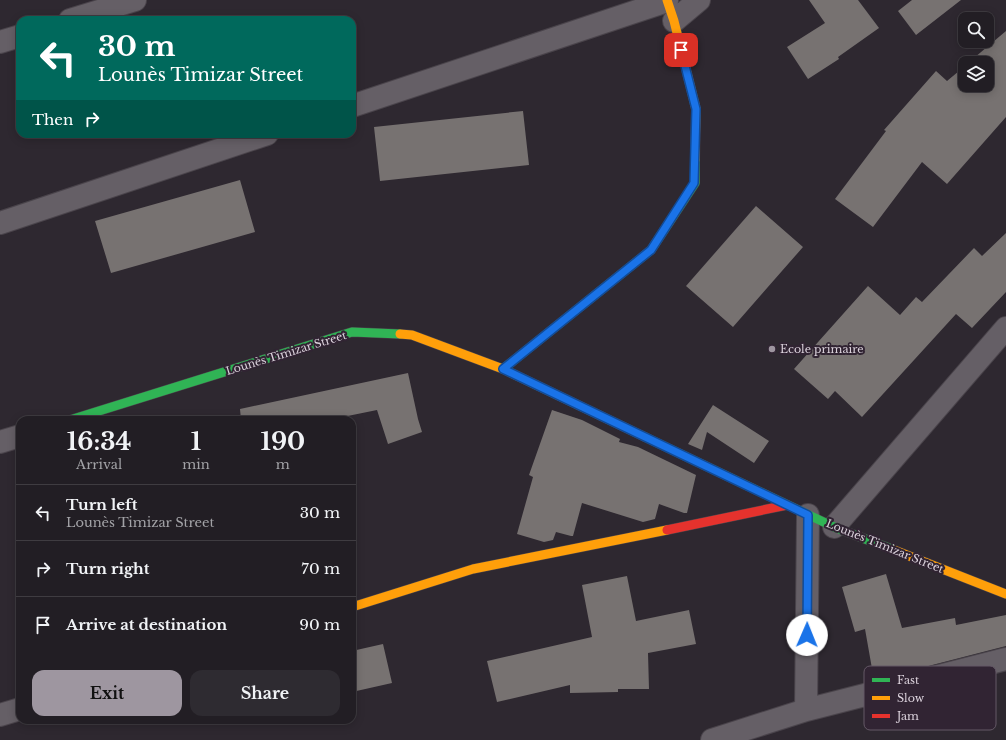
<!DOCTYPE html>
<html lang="en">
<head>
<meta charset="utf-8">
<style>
	:root { --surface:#221e24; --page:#2e2b31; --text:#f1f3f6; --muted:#a2a2a6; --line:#3f3c41; --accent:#9e96a0 }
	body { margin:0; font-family:"Libre Baskerville",serif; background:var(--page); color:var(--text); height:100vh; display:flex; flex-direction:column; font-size:15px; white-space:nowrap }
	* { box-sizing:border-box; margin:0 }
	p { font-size:13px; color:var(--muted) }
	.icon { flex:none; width:22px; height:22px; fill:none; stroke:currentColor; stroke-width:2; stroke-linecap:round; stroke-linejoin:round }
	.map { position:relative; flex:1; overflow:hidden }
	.details { position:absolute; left:16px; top:416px; width:340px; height:308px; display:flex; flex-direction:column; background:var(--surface); border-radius:12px; box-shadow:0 2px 10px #0003,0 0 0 1px var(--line) }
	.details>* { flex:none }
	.guide { position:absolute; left:16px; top:16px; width:340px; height:122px; border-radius:12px; box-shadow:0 2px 10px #0003,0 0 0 1px var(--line); background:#00695c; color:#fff; overflow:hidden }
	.controls { position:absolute; left:958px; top:12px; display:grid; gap:8px }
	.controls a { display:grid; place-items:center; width:36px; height:36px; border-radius:8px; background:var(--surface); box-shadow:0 2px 10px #0003,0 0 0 1px var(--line); font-size:20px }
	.pin { position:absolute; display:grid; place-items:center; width:34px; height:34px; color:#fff; margin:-17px; border-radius:8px; box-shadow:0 2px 6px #0006 }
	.me { position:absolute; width:44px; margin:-22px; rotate:1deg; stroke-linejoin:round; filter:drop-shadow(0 0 3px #0008) }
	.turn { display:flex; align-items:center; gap:14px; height:84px; padding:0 16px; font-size:18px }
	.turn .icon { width:52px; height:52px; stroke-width:2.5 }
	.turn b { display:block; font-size:28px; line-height:34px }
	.then { display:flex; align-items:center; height:38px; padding:0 16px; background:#0003; gap:8px; font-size:15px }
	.eta { display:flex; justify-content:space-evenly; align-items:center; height:68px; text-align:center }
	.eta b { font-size:24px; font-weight:800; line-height:28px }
	.action { display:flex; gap:8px; margin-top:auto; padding:8px 16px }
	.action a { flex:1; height:46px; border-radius:12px; background:var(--accent); color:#111; font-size:16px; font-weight:800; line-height:46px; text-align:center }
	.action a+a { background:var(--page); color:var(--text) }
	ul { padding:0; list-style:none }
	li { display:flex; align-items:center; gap:12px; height:56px; padding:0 16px; border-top:1px solid var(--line) }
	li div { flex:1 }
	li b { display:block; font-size:15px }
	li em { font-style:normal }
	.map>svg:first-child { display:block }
	.building { fill:#777271 }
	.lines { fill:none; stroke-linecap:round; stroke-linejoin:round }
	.street-casing { stroke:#4a444b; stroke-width:24 }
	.fast-casing { stroke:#4a444b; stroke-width:10 }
	.slow-casing { stroke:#4a444b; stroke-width:10 }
	.jam-casing { stroke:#4a444b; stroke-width:10 }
	.street { stroke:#655f66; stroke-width:22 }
	.fast { stroke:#30b455; stroke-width:9 }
	.slow { stroke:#ff9f0a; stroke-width:9 }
	.jam { stroke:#e5322d; stroke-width:9 }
	.route-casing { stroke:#114b97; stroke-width:10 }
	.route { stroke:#1a73e8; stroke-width:7 }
	.poi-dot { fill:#9e96a0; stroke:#312433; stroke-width:1.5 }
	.labels { text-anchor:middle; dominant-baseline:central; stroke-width:4; stroke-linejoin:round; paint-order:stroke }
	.poi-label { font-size:11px; fill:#dbd2dc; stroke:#312433; text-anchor:start }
	.street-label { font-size:11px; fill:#dbd2dc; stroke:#312433 }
	.key { fill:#312433; stroke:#645866; stroke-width:1 }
	.key-label { font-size:11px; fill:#dbd2dc }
</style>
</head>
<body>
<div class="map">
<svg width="1006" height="740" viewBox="0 0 1006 740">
	<rect width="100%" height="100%" fill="#2e2830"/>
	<path class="building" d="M 809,0 L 858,0 L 879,28 L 838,57 L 839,59 L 808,79 L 787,47 L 825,23 Z
		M 912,0 L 961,0 L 916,35 L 898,11 Z
		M 1006,31 L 1006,117 L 947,184 L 922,162 L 873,227 L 835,199 L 886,131 L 884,130 L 936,71 L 947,81 L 965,66 L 965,85 L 987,85 L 987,63 L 968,63 Z
		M 523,111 L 529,165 L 380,181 L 374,127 Z
		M 240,180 L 255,232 L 111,273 L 95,221 Z
		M 756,206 L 803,247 L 733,327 L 686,286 Z
		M 1006,233 L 1006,292 L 972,328 L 956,314 L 862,417 L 835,391 L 828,399 L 794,369 L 868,286 L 900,315 L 916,297 L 922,302 L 974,248 L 982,256 Z
		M 408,373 L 418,419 L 422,432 L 388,444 L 377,410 L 328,420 L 241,420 L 240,409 Z
		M 713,405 L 769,441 L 754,463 L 707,432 L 702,450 L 688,444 Z
		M 552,410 L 582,420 L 620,439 L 619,442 L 638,447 L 696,475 L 687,513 L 684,513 L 659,504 L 655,519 L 643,522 L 582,503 L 573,536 L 571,536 L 556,532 L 553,540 L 544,542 L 517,534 L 533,477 L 529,475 Z
		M 886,574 L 902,628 L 955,618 L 956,625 L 1006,615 L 1006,646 L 874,680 L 865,629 L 855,632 L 842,587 Z
		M 627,576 L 636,621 L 689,610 L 696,644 L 648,653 L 649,689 L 618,689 L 618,692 L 570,693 L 570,685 L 497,702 L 487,661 L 592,637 L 582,585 Z
		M 383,644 L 392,683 L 352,692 L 352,651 Z"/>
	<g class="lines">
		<g class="street-casing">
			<path id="street" d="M 70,20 L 135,0
				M 674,21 L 699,0
				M 0,42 L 20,36
				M 352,106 L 667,1
				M 0,223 L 267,134
				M 0,442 L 20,436
				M 834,527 L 1006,328
				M 806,710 L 808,515
				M 0,715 L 20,709
				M 712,740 L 806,710 L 1006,659"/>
		</g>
		<g class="fast-casing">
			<path id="fast" d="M 503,369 L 651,250 L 695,183 L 695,160
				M 70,420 L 352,332 L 400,334
				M 645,437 L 834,527 L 894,550"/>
		</g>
		<g class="slow-casing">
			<path id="slow" d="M 667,0 L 674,21 L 696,109 L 695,160
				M 400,334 L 412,335 L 503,369 L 645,437
				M 894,550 L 1006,594
				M 352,607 L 473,569 L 667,530"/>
		</g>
		<g class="jam-casing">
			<path id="jam" d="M 667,530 L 787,505"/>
		</g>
		<use href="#street" class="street"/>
		<use href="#fast" class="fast"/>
		<use href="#slow" class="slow"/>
		<use href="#jam" class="jam"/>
	</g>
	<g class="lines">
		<g class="route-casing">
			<path id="route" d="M 681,50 L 696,109 L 694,183 L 651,250 L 503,369 L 808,515 L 807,635"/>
		</g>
		<use href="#route" class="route"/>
	</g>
	<circle class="poi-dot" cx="772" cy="349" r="4"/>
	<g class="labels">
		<g class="poi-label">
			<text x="780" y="349">Ecole primaire</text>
		</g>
		<g class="street-label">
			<text transform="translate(286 353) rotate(-17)">Lounès Timizar Street</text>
			<text transform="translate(885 546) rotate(22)">Lounès Timizar Street</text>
		</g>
	</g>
	<rect x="864" y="666" width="132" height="64" rx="6" class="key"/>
	<rect x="872" y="678" width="18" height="4" fill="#30b455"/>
	<rect x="872" y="696" width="18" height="4" fill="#ff9f0a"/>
	<rect x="872" y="714" width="18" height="4" fill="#e5322d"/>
	<g class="key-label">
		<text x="897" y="684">Fast</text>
		<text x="897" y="702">Slow</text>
		<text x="897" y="720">Jam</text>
	</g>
</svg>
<div class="controls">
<a><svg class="icon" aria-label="search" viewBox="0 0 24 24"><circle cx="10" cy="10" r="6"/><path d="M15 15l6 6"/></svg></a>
<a><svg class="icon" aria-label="layers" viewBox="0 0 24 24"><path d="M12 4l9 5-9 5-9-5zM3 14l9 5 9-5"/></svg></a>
</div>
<div class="pin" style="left:681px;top:50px;background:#d93025"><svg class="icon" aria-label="arrive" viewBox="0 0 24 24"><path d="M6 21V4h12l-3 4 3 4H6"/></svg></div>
<svg class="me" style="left:807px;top:635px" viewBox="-20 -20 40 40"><circle r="19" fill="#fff"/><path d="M0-13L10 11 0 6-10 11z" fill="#1a73e8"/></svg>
<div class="guide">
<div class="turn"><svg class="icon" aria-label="left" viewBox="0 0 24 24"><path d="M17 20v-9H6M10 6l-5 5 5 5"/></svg><div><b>30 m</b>Lounès Timizar Street</div></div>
<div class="then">Then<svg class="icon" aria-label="right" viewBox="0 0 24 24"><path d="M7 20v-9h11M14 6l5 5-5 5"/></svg></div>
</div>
<section class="details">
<div class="eta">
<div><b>16:34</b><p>Arrival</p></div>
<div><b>1</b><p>min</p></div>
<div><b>190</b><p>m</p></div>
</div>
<ul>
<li><svg class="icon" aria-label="left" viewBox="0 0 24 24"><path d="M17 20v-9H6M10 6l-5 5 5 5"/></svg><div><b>Turn left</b><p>Lounès Timizar Street</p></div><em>30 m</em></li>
<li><svg class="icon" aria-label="right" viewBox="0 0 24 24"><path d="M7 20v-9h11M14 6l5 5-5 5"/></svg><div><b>Turn right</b></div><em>70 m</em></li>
<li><svg class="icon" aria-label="arrive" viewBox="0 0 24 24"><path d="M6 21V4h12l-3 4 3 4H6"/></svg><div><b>Arrive at destination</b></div><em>90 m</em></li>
</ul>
<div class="action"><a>Exit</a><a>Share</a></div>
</section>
</div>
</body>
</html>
